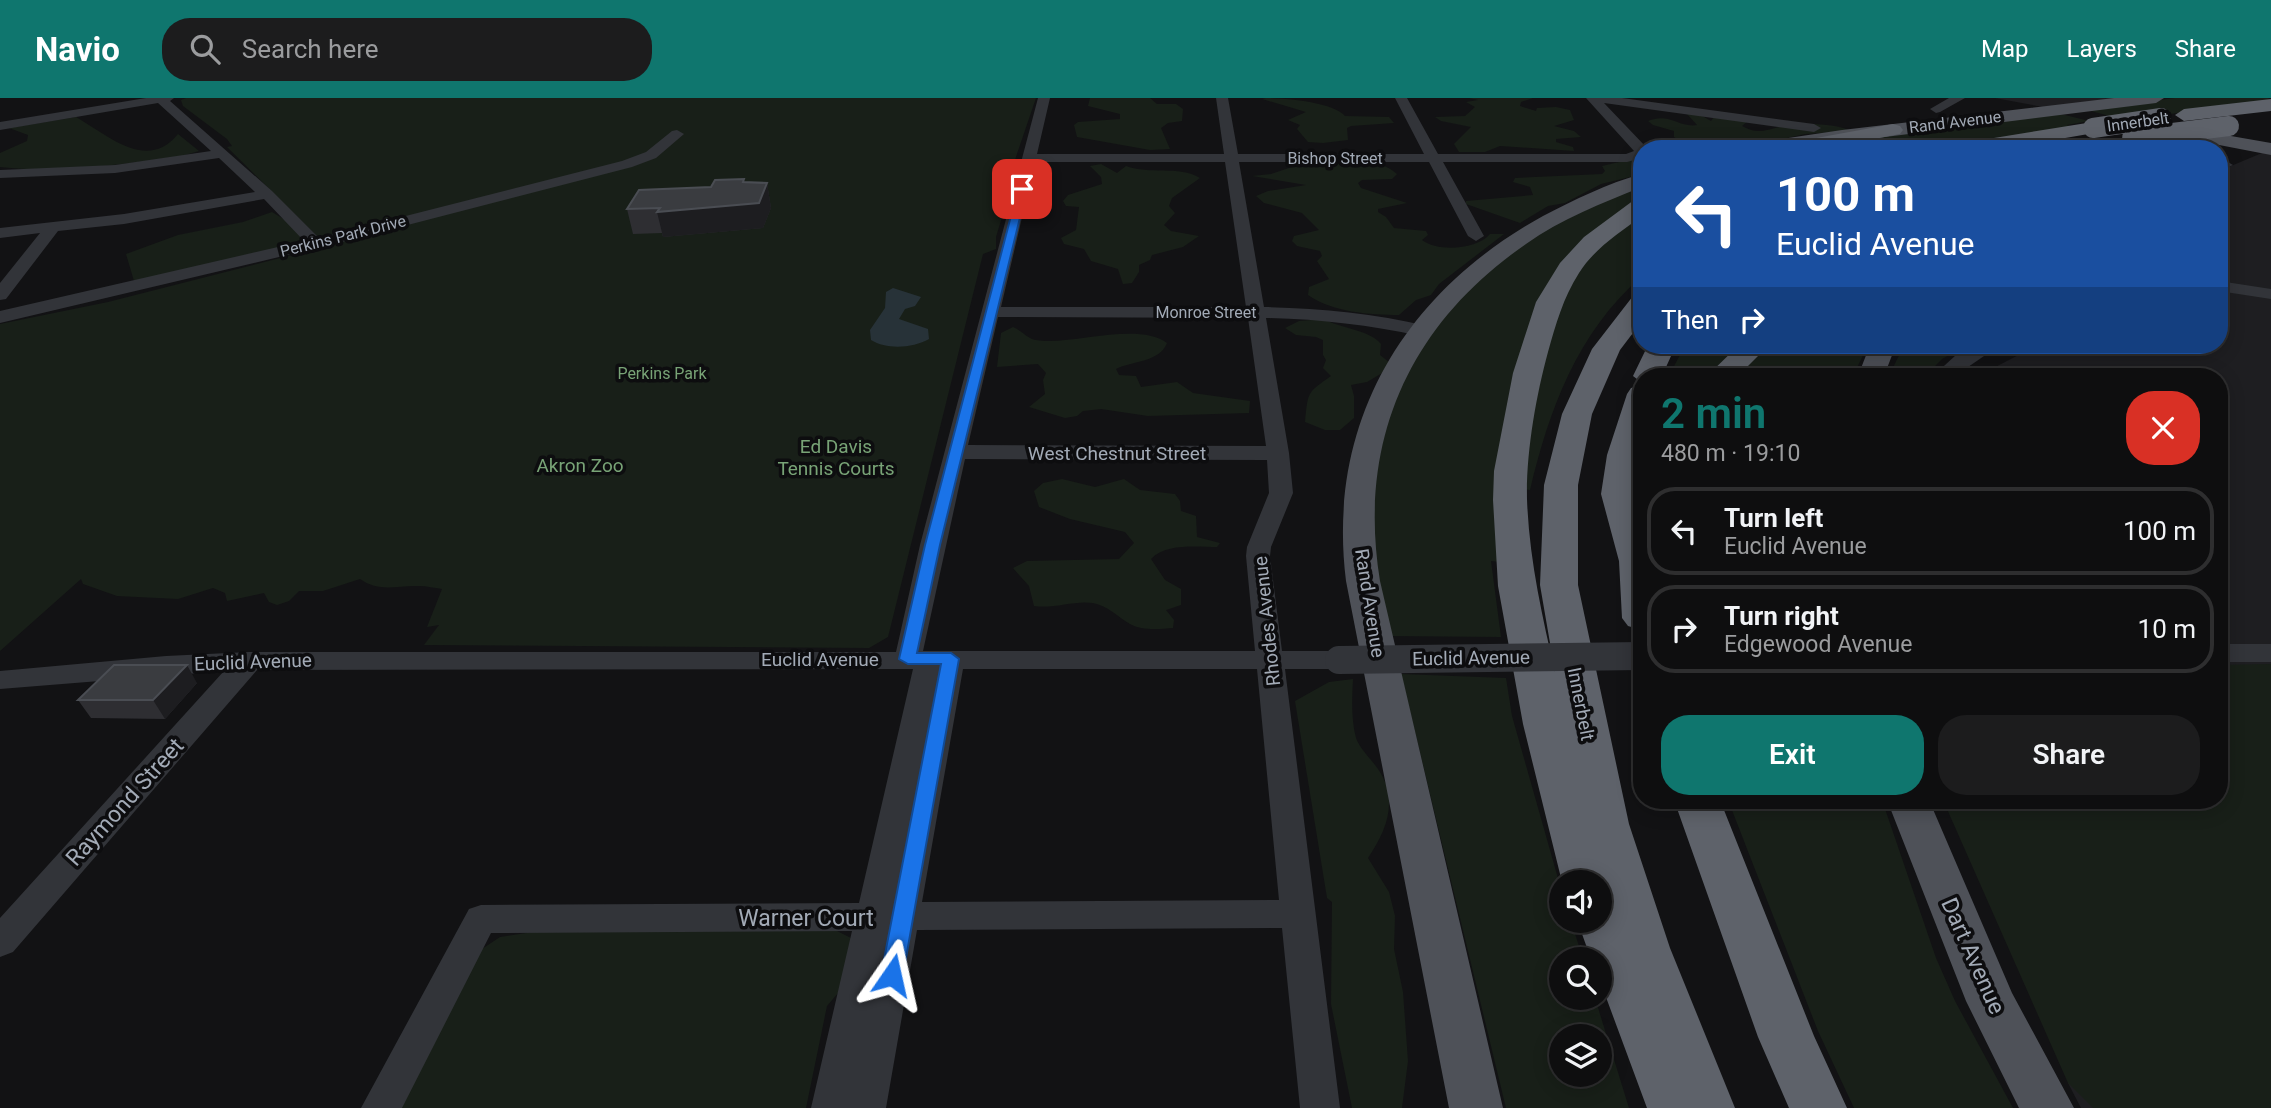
<!DOCTYPE html>
<html lang="en">
<head>
<meta charset="utf-8">
<style>
	:root { --surface:#0e0e0f; --page:#1c1c1d; --text:#f1f3f6; --muted:#9b9c9e; --line:#2e2e2f; --accent:#0f766e }
	body { margin:0; font-family:Roboto,sans-serif; background:var(--page); color:var(--text); height:100vh; display:flex; flex-direction:column; font-size:26px; white-space:nowrap }
	* { box-sizing:border-box; margin:0 }
	p { font-size:23px; color:var(--muted) }
	.icon { flex:none; width:38px; height:38px; fill:none; stroke:currentColor; stroke-width:2; stroke-linecap:round; stroke-linejoin:round }
	.map { position:relative; flex:1; overflow:hidden }
	.details { position:absolute; left:1633px; top:270px; width:595px; height:441px; display:flex; flex-direction:column; background:var(--surface); border-radius:28px; box-shadow:0 4px 18px #0003,0 0 0 2px var(--line) }
	.details>* { flex:none }
	.top-card { position:absolute; left:1633px; top:42px; width:595px; height:214px; border-radius:28px; box-shadow:0 4px 18px #0003,0 0 0 2px var(--line); background:#1a4fa0; color:#fff; overflow:hidden }
	.buttons { position:absolute; left:1549px; top:772px; display:grid; gap:14px }
	.buttons a { display:grid; place-items:center; width:63px; height:63px; border-radius:50%; background:var(--surface); box-shadow:0 4px 18px #0003,0 0 0 2px var(--line); font-size:35px }
	.pin { position:absolute; display:grid; place-items:center; width:60px; height:60px; color:#fff; margin:-30px; border-radius:14px; box-shadow:0 4px 10px #0006 }
	.me { position:absolute; width:77px; margin:-38px; rotate:11deg; stroke-linejoin:round; filter:drop-shadow(0 0 5px #0008) }
	.turn { display:flex; align-items:center; gap:24px; height:147px; padding:0 28px; font-size:32px }
	.turn .icon { width:91px; height:91px; stroke-width:2.5 }
	.turn b { display:block; font-size:49px; line-height:60px }
	.then { display:flex; align-items:center; height:66px; padding:0 28px; background:#0003; gap:14px; font-size:26px }
	.round { display:grid; place-items:center; flex:none; width:74px; height:74px; border-radius:28px; background:var(--page) }
	.headline { display:flex; align-items:center; justify-content:space-between; height:119px; padding:0 28px }
	h1 { font-size:42px; font-weight:600; line-height:52px; color:var(--accent) }
	.primary-button { display:flex; gap:14px; margin-top:auto; padding:14px 28px }
	.primary-button a { flex:1; height:80px; border-radius:28px; background:var(--accent); color:#fff; font-size:28px; font-weight:600; line-height:80px; text-align:center }
	.primary-button a+a { background:var(--page); color:var(--text) }
	ul { padding:0; list-style:none }
	li { display:flex; align-items:center; gap:21px; height:88px; margin:0 14px 10px; padding:0 14px; border:4px solid var(--line); border-radius:28px }
	li div { flex:1 }
	li b { display:block; font-size:26px }
	li em { font-style:normal }
	header { display:flex; align-items:center; gap:42px; box-sizing:border-box; height:98px; padding:0 35px; background:var(--accent); color:#fff }
	header strong { font-size:33px }
	nav { display:flex; gap:38px; margin-inline-start:auto; font-size:24px }
	.search { width:490px; height:63px; background:var(--page); display:flex; align-items:center; gap:18px; box-sizing:border-box; padding:0 24px; border-radius:28px; color:var(--muted); font-size:26px }
	.map>svg:first-child { display:block }
	.built { fill:#1e1e21 }
	.green { fill:#181f18; fill-rule:evenodd }
	.water { fill:#273238 }
	.lines { fill:none; stroke-linecap:round; stroke-linejoin:round }
	.minor { fill:#323439; fill-rule:evenodd }
	.major { fill:#4e5158; fill-rule:evenodd }
	.highway { fill:#5e626a; fill-rule:evenodd }
	.minor-bridge { stroke:#323439; stroke-width:28 }
	.highway-bridge { stroke:#5e626a; stroke-width:20 }
	.wall { fill:#2e2e32 }
	.shaded-wall { fill:#1d1d20 }
	.building { fill:#3a3c40; stroke:#4a4d53; stroke-width:2 }
	.route { fill:#1a73e8; stroke:#114b97; stroke-width:2 }
	.labels { text-anchor:middle; dominant-baseline:central; stroke-width:7; stroke-linejoin:round; paint-order:stroke }
	.far-street-label { font-size:16px; fill:#a2aab6; stroke:#0d0d0f }
	.far-park-label { font-size:16px; fill:#78a376; stroke:#0d0d0f }
	.park-label { font-size:19px; fill:#78a376; stroke:#0d0d0f }
	.street-label { font-size:19px; fill:#a2aab6; stroke:#0d0d0f }
	.near-street-label { font-size:23px; fill:#a2aab6; stroke:#0d0d0f }
</style>
</head>
<body>
<header>
<strong>Navio</strong>
<div class="search"><svg class="icon" aria-label="search" viewBox="0 0 24 24"><circle cx="10" cy="10" r="6"/><path d="M15 15l6 6"/></svg>Search here</div>
<nav><a>Map</a><a>Layers</a><a>Share</a></nav>
</header>
<div class="map">
<svg width="2271" height="1010" viewBox="0 0 2271 1010">
	<rect width="100%" height="100%" fill="#121214"/>
	<path class="built" d="M 1995,0 L 2156,0 L 2059,12 Z
		M 2262,55 L 2271,55 L 2271,1010 L 2081,1010 L 2068,985 L 2219,702 L 2219,278 L 1978,278 L 2038,247 L 2219,247 L 2219,73 Z"/>
	<path class="green" d="M 186,0 L 1036,0 L 1004,94 L 1009,96 L 996,139 L 996,151 L 983,156 L 888,539 L 869,550 L 424,547 L 439,527 L 427,529 L 442,491 C 434,490 427,488 419,488 C 397,487 380,495 360,481 L 323,493 L 299,493 L 289,503 L 277,507 L 269,504 L 264,495 L 227,503 L 225,495 L 213,490 L 178,501 L 117,498 L 83,486 L 81,481 L 0,553 L 0,226 L 108,204 L 327,148 L 227,49 L 232,48 L 227,41 L 183,8 L 181,2 Z
		M 1090,0 L 1150,0 L 1157,6 L 1176,6 L 1183,11 L 1182,23 L 1168,25 L 1161,30 L 1170,51 L 1150,52 L 1077,39 L 1074,27 L 1078,24 L 1120,21 L 1120,16 L 1088,8 Z
		M 1266,0 C 1284,0 1333,4 1345,18 L 1389,19 L 1394,25 L 1351,28 L 1347,30 L 1348,42 L 1323,45 L 1308,44 L 1297,31 L 1300,27 L 1288,22 L 1306,14 L 1262,1 Z
		M 1469,0 L 1533,0 L 1521,4 L 1520,8 L 1536,13 L 1537,10 L 1556,9 L 1570,12 L 1574,22 L 1554,28 L 1574,33 L 1581,39 L 1556,41 L 1556,44 L 1573,49 L 1574,53 L 1500,48 L 1485,54 L 1459,54 L 1454,46 L 1471,29 L 1441,23 L 1435,19 L 1465,18 L 1475,9 L 1466,4 L 1478,2 Z
		M 2175,0 L 2268,0 L 2271,2 L 2163,17 L 2113,19 L 2091,13 L 2091,11 L 2096,10 Z
		M 2057,15 L 2089,23 L 2067,27 L 2074,29 L 1932,51 L 1798,51 Z
		M 1687,16 L 1699,16 L 1711,23 L 1714,19 L 1748,23 L 1742,28 C 1757,36 1764,33 1779,29 C 1795,24 1838,25 1851,33 L 1805,36 L 1746,49 L 1725,47 L 1722,51 L 1649,51 L 1684,45 L 1674,39 L 1674,33 L 1653,27 L 1648,23 C 1669,14 1679,30 1697,27 Z
		M 76,19 C 109,38 147,74 178,36 L 199,53 L 182,58 C 122,66 60,76 0,69 L 0,55 L 27,43 L 28,37 L 9,30 Z
		M 1641,59 L 1641,72 L 1630,79 L 1601,86 L 1565,105 L 1548,108 L 1520,125 L 1466,106 L 1466,103 L 1533,97 L 1530,89 L 1513,84 L 1515,80 L 1602,76 L 1605,73 L 1602,68 Z
		M 1344,62 C 1362,63 1383,63 1397,76 L 1392,81 L 1362,82 L 1358,85 L 1361,90 L 1407,105 L 1378,111 L 1378,114 L 1386,119 L 1394,130 L 1426,133 L 1428,137 L 1422,142 C 1437,154 1477,152 1490,136 L 1504,136 L 1439,186 L 1431,197 L 1416,202 L 1399,217 C 1370,217 1332,214 1308,197 L 1309,189 L 1329,181 L 1317,163 L 1322,158 L 1320,153 L 1297,148 L 1292,143 L 1294,138 L 1319,132 L 1302,115 L 1264,105 L 1256,98 L 1268,93 L 1306,87 L 1252,78 L 1271,76 L 1307,64 Z
		M 1101,66 L 1117,75 L 1126,68 C 1150,77 1178,67 1200,80 L 1172,100 L 1169,108 L 1175,115 L 1164,127 L 1171,133 L 1199,138 L 1183,149 L 1152,157 L 1150,162 L 1139,167 L 1139,174 L 1132,185 L 1123,186 L 1118,171 L 1091,163 L 1084,151 L 1064,146 L 1061,140 L 1076,132 L 1079,109 L 1066,108 L 1063,103 L 1068,97 L 1102,86 L 1101,79 L 1090,68 Z
		M 1641,86 L 1641,103 L 1555,183 L 1500,464 L 1491,463 L 1501,539 L 1386,538 L 1371,426 L 1376,363 L 1397,290 L 1444,213 L 1524,141 Z
		M 1641,111 L 1641,179 C 1577,235 1549,312 1530,392 L 1521,391 L 1543,242 L 1583,161 Z
		M 272,114 C 284,121 298,129 303,143 L 293,148 L 134,183 L 126,156 L 178,137 L 243,124 Z
		M 1323,221 C 1340,230 1370,232 1381,246 L 1380,257 L 1394,268 L 1367,284 L 1351,287 L 1354,298 L 1354,320 L 1340,332 L 1325,332 L 1305,324 C 1308,293 1307,295 1331,278 L 1323,270 L 1326,262 L 1323,257 L 1323,242 L 1316,239 L 1296,237 L 1285,230 L 1299,223 Z
		M 1013,229 C 1021,232 1028,241 1036,242 C 1071,248 1137,223 1167,245 C 1160,264 1132,263 1116,271 L 1119,277 L 1136,278 L 1141,289 L 1177,284 L 1193,295 L 1250,303 L 1249,315 L 1148,318 L 1101,311 L 1083,313 L 1077,318 L 1065,320 L 1029,309 L 1045,296 L 1043,282 L 1046,275 L 1038,266 L 997,269 L 1001,235 Z
		M 1685,247 L 1740,247 L 1707,278 L 1669,278 Z
		M 1768,247 L 1868,247 L 1853,278 L 1730,278 Z
		M 1904,247 L 1968,247 L 1942,261 L 1925,278 L 1889,278 Z
		M 1062,381 L 1095,389 L 1124,381 L 1140,392 L 1175,396 L 1180,403 L 1181,413 L 1196,418 L 1197,439 L 1220,445 L 1217,449 C 1197,449 1166,445 1151,461 L 1165,482 L 1181,491 L 1181,507 L 1166,512 L 1174,522 L 1173,530 C 1160,531 1142,533 1130,526 C 1118,519 1108,508 1093,505 C 1075,502 1054,511 1034,508 L 1029,488 L 1013,470 L 1027,463 L 1119,461 L 1134,445 L 1125,434 L 1070,421 L 1039,409 L 1034,393 L 1043,385 Z
		M 2271,566 L 2271,1010 L 2093,1010 L 2068,985 L 1943,702 L 2219,702 L 2219,567 Z
		M 1401,576 L 1506,580 L 1512,618 L 1561,791 L 1561,822 L 1571,823 L 1583,861 L 1561,861 L 1561,900 L 1595,900 L 1629,1010 L 1506,1010 ZM 1561,938 L 1600,938 L 1600,976 L 1561,976 Z
		M 1353,581 C 1352,600 1351,621 1356,640 C 1360,651 1371,661 1378,671 C 1399,701 1387,732 1368,760 L 1389,794 L 1395,818 L 1394,851 L 1403,894 L 1408,963 L 1402,1010 L 1352,1010 L 1331,906 L 1332,804 L 1327,800 L 1295,603 L 1329,584 Z
		M 1728,702 L 1882,702 L 1936,860 L 1955,903 L 2013,1010 L 1854,1010 L 1818,933 Z
		M 833,831 L 853,841 L 844,888 L 827,908 L 806,1010 L 399,1010 L 482,851 L 500,839 L 533,834 Z"/>
	<path class="water" d="M 893,190 L 921,199 L 915,208 L 905,211 L 899,221 L 928,231 L 929,241 C 913,250 887,252 871,242 L 870,232 L 885,210 L 886,194 Z"/>
	<g class="lines">
		<path class="minor" d="M 146,0 L 174,0 L 170,3 L 272,93 L 319,140 L 622,63 L 646,54 L 672,33 L 677,32 L 684,36 L 656,60 L 632,69 L 338,145 L 0,225 L 0,213 L 304,143 L 264,101 L 124,126 L 58,133 L 6,201 L 0,202 L 0,185 L 40,135 L 0,140 L 0,130 L 124,116 L 255,94 L 219,60 L 115,75 L 0,80 L 0,72 L 115,67 L 211,53 L 158,5 L 0,32 L 0,24 Z
			M 1038,0 L 1050,0 L 1037,56 L 1224,56 L 1216,0 L 1228,0 L 1238,56 L 1424,56 L 1395,0 L 1407,0 L 1438,56 L 1626,56 L 1634,53 L 1586,0 L 1622,0 L 1814,26 L 1821,30 L 1814,34 L 1604,5 L 1647,50 L 1642,51 L 1642,60 L 1627,64 L 1443,64 L 1484,138 L 1476,143 L 1468,138 L 1429,64 L 1239,64 L 1264,209 C 1319,210 1373,215 1427,228 L 1429,232 L 1420,238 C 1368,227 1319,221 1266,220 L 1289,355 L 1293,395 L 1271,449 L 1270,458 L 1282,553 L 1339,553 L 1349,556 L 1353,562 L 1349,568 L 1339,571 L 1285,571 L 1340,1010 L 1300,1010 L 1282,830 L 917,832 L 886,1010 L 811,1010 L 852,833 L 491,835 L 402,1010 L 361,1010 L 469,811 L 481,807 L 859,805 L 913,571 L 257,572 L 13,854 L 0,859 L 0,820 L 224,573 L 0,591 L 0,573 L 166,558 L 249,554 L 896,554 L 920,447 ZM 1035,64 L 1225,64 L 1246,209 L 1001,209 ZM 998,219 L 1248,220 L 1266,348 L 968,347 ZM 965,361 L 1267,362 L 1269,395 L 1247,449 L 1246,458 L 1255,553 L 923,553 ZM 963,571 L 1257,571 L 1279,802 L 922,804 Z
			M 1949,0 L 1965,0 L 1940,14 L 1936,15 L 1930,11 Z
			M 2226,63 L 2233,67 L 2219,73 L 2219,65 Z
			M 2219,183 L 2271,191 L 2271,201 L 2219,193 Z
			M 1976,247 L 2000,247 L 1955,278 L 1933,278 L 1956,257 Z
			M 2219,546 L 2271,546 L 2271,564 L 2219,564 Z"/>
		<path class="major" d="M 2114,0 L 2164,0 L 2156,5 L 1790,51 L 1745,51 L 1754,45 L 1842,32 Z
			M 2168,27 L 2271,45 L 2271,57 L 2162,36 L 2159,32 Z
			M 1642,76 L 1642,89 C 1602,105 1561,121 1526,146 C 1410,226 1357,342 1380,483 L 1503,1010 L 1449,1010 L 1346,483 C 1326,323 1405,194 1543,118 C 1574,102 1608,85 1642,76 Z
			M 1870,247 L 1896,247 L 1884,278 L 1858,278 Z
			M 1887,702 L 1929,702 L 2012,895 L 2074,1010 L 2019,1010 L 1966,903 Z"/>
		<path class="highway" d="M 2271,1 L 2271,13 L 2184,23 L 2175,17 L 2184,11 Z
			M 2093,24 L 2100,26 L 2103,30 L 2100,34 L 2002,51 L 1953,51 L 1963,45 Z
			M 1893,26 L 1900,28 L 1903,32 L 1900,36 L 1823,51 L 1779,51 L 1789,45 Z
			M 1642,100 L 1642,118 C 1619,135 1594,151 1579,175 C 1563,200 1556,226 1548,254 C 1536,298 1526,355 1527,401 C 1529,460 1542,517 1555,574 L 1540,487 L 1544,387 L 1562,316 L 1592,251 L 1633,198 L 1642,196 L 1642,223 L 1620,252 L 1592,316 L 1578,387 L 1578,487 L 1629,726 L 1670,850 L 1735,1010 L 1647,1010 L 1600,883 L 1600,861 L 1591,861 L 1577,822 L 1600,822 L 1600,784 L 1562,784 L 1523,626 L 1498,488 L 1493,402 L 1494,373 L 1513,275 L 1536,204 L 1560,165 L 1584,139 L 1634,102 Z
			M 1648,247 L 1676,247 L 1662,278 L 1642,278 L 1642,285 L 1633,278 Z
			M 1739,247 L 1769,247 L 1738,278 L 1707,278 Z
			M 1642,287 L 1642,349 L 1635,396 L 1642,417 L 1642,532 L 1628,528 L 1622,520 L 1619,463 L 1601,396 L 1607,357 L 1627,296 L 1631,290 Z
			M 1674,702 L 1720,702 L 1814,938 L 1847,1010 L 1789,1010 L 1758,939 Z"/>
		<path class="minor-bridge" d="M 1339,562 L 1642,558"/>
		<path class="highway-bridge" d="M 2093,30 L 2161,20
			M 2132,40 L 2229,28"/>
	</g>
	<path class="wall" d="M 744,84 L 767,85 L 771,110 L 763,130 L 663,139 L 662,135 L 633,136 L 627,111 L 711,89 Z
		M 197,585 L 165,621 L 91,620 L 78,602 Z"/>
	<path class="shaded-wall" d="M 744,81 L 748,106 L 767,85 L 771,110 L 763,130 L 663,139 L 657,114 L 743,84 Z
		M 187,567 L 197,585 L 165,621 L 153,602 Z"/>
	<path class="building" d="M 744,81 L 743,84 L 767,85 L 759,105 L 657,114 L 660,110 L 627,111 L 639,92 L 711,89 L 715,82 Z
		M 114,567 L 187,567 L 153,602 L 78,602 Z"/>
	<path class="route" d="M 1022,88 L 1027,91 L 940,447 L 917,555 L 951,555 L 959,561 L 903,877 L 900,883 L 892,886 L 884,883 L 881,877 L 941,566 L 908,566 L 899,561 L 925,447 L 1018,91 Z"/>
	<g class="labels">
		<g class="far-street-label">
			<text transform="translate(1955 24) rotate(-7)">Rand Avenue</text>
			<text transform="translate(2138 24) rotate(-8)">Innerbelt</text>
			<text x="1335" y="60">Bishop Street</text>
			<text transform="translate(343 138) rotate(-14)">Perkins Park Drive</text>
			<text x="1206" y="214">Monroe Street</text>
		</g>
		<g class="far-park-label">
			<text x="662" y="275">Perkins Park</text>
		</g>
		<g class="park-label">
			<text x="836" y="348">Ed Davis<tspan x="836" dy="22">Tennis Courts</tspan></text>
			<text x="580" y="367">Akron Zoo</text>
		</g>
		<g class="street-label">
			<text x="1117" y="355">West Chestnut Street</text>
			<text transform="translate(1370 505) rotate(81)">Rand Avenue</text>
			<text transform="translate(1267 523) rotate(-96)">Rhodes Avenue</text>
			<text transform="translate(1471 560) rotate(-1)">Euclid Avenue</text>
			<text x="820" y="561">Euclid Avenue</text>
			<text transform="translate(253 564) rotate(-2)">Euclid Avenue</text>
			<text transform="translate(1581 606) rotate(79)">Innerbelt</text>
		</g>
		<g class="near-street-label">
			<text transform="translate(125 704) rotate(-48)">Raymond Street</text>
			<text x="806" y="820">Warner Court</text>
			<text transform="translate(1973 858) rotate(66)">Dart Avenue</text>
		</g>
	</g>
</svg>
<div class="buttons">
<a><svg class="icon" aria-label="sound" viewBox="0 0 24 24"><path d="M4 9h4l5-4v14l-5-4H4zM17 9q2 3 0 6"/></svg></a>
<a><svg class="icon" aria-label="search" viewBox="0 0 24 24"><circle cx="10" cy="10" r="6"/><path d="M15 15l6 6"/></svg></a>
<a><svg class="icon" aria-label="layers" viewBox="0 0 24 24"><path d="M12 4l9 5-9 5-9-5zM3 14l9 5 9-5"/></svg></a>
</div>
<div class="pin" style="left:1022px;top:91px;background:#d93025"><svg class="icon" aria-label="arrive" viewBox="0 0 24 24"><path d="M6 21V4h12l-3 4 3 4H6"/></svg></div>
<svg class="me" style="left:892px;top:877px" viewBox="-20 -20 40 40"><path d="M0-17L14 15 0 8-14 15z" fill="#1a73e8" stroke="#fff" stroke-width="4"/></svg>
<div class="top-card">
<div class="turn"><svg class="icon" aria-label="left" viewBox="0 0 24 24"><path d="M17 20v-9H6M10 6l-5 5 5 5"/></svg><div><b>100 m</b>Euclid Avenue</div></div>
<div class="then">Then<svg class="icon" aria-label="right" viewBox="0 0 24 24"><path d="M7 20v-9h11M14 6l5 5-5 5"/></svg></div>
</div>
<section class="details">
<div class="headline"><div><h1>2 min</h1><p>480 m · 19:10</p></div><a class="round" style="background:#d93025;color:#fff"><svg class="icon" aria-label="close" viewBox="0 0 24 24"><path d="M6 6l12 12M18 6L6 18"/></svg></a></div>
<ul>
<li><svg class="icon" aria-label="left" viewBox="0 0 24 24"><path d="M17 20v-9H6M10 6l-5 5 5 5"/></svg><div><b>Turn left</b><p>Euclid Avenue</p></div><em>100 m</em></li>
<li><svg class="icon" aria-label="right" viewBox="0 0 24 24"><path d="M7 20v-9h11M14 6l5 5-5 5"/></svg><div><b>Turn right</b><p>Edgewood Avenue</p></div><em>10 m</em></li>
</ul>
<div class="primary-button"><a>Exit</a><a>Share</a></div>
</section>
</div>
</body>
</html>
